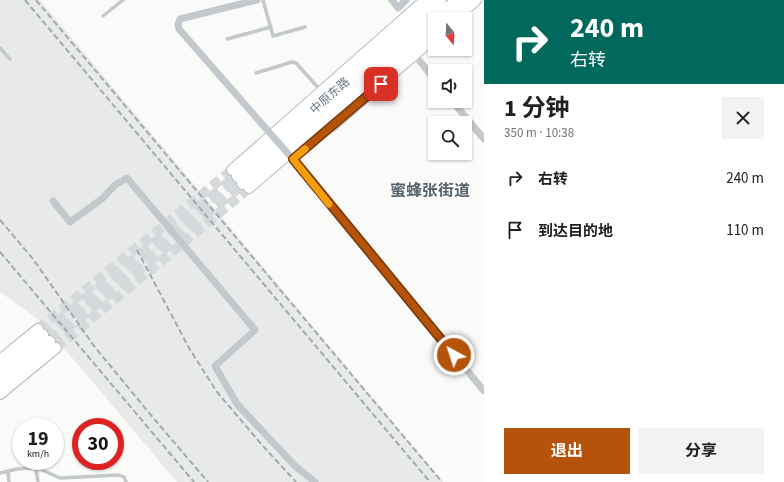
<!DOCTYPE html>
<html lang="zh">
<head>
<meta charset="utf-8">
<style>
	:root { --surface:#fff; --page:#f2f2f2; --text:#202124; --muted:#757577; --accent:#b45309 }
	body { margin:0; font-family:"Source Sans 3","Noto Sans SC",sans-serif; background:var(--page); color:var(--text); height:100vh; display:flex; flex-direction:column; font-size:15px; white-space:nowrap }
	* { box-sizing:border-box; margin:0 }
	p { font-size:13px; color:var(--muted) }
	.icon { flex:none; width:22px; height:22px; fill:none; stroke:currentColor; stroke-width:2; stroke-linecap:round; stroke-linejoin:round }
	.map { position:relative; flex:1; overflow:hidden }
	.sheet { display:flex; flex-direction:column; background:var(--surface); width:300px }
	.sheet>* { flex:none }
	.hud { background:#00695c; color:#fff; overflow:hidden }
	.needle { width:26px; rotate:162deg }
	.buttons { position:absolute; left:428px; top:12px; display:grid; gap:8px }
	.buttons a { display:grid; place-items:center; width:44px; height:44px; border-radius:0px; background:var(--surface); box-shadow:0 1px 3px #0004; font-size:20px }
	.speed { position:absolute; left:12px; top:418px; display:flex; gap:8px; font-size:20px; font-weight:700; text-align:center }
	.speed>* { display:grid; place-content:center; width:52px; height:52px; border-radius:50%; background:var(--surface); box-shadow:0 1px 3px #0004; line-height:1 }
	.speed small { font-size:10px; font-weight:400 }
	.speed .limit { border:6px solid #d22; background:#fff; color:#111 }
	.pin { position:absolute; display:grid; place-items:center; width:34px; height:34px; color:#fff; margin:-17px; border-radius:8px; box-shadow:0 2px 6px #0006 }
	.me { position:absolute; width:44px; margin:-22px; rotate:320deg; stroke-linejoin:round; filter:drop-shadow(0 0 3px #0008) }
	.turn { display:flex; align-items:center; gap:14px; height:84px; padding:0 20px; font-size:18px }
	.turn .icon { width:52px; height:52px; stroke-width:2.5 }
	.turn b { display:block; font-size:28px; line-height:34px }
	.round { display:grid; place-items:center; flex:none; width:42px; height:42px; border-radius:0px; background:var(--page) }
	.head { display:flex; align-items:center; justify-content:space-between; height:68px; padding:0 20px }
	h1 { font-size:24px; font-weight:700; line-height:30px }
	.cta { display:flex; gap:8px; margin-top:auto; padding:8px 20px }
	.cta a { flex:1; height:46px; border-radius:0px; background:var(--accent); color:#fff; font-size:16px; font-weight:700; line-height:46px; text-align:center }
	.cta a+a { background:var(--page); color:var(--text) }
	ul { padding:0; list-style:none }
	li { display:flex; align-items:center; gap:12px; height:52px; padding:0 20px }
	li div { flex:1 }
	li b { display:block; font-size:15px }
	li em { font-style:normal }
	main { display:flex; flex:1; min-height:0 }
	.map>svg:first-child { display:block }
	.built { fill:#e8e9e9 }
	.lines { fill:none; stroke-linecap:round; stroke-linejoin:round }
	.secondary-tunnel { stroke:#d5d9db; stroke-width:10; stroke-dasharray:10 5; stroke-linecap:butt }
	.primary-tunnel { stroke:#d5d9db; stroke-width:12; stroke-dasharray:12 6; stroke-linecap:butt }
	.secondary-casing { stroke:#b3babf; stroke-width:12 }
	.primary-casing { stroke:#b5babe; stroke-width:14 }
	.lane { stroke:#c3c8cc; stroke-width:3.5 }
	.street { stroke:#c3c8cc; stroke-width:7 }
	.secondary { stroke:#fff; stroke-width:10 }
	.primary { stroke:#fff; stroke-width:12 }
	.rail { stroke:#a2aab0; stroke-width:2; stroke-dasharray:6 3; stroke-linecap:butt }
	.street-bridge { stroke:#c3c8cc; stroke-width:7 }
	.route-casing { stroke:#753606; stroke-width:10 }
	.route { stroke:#b45309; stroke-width:7 }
	.slow { stroke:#f59e0b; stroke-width:7 }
	.labels { text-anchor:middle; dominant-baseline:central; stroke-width:4; stroke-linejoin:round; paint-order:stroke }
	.street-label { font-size:12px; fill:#657683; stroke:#fff }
	.district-label { font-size:16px; font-weight:bold; fill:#57646e; stroke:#fff }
</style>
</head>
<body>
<main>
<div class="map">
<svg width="484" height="482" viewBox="0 0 484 482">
	<rect width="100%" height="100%" fill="#fafaf8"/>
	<path class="built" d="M 0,0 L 40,0 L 443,482 L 177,482 L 75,361 L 39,320 L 0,292 Z"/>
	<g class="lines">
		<path class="secondary-tunnel" d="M 38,329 L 232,170
			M 56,348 L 249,188"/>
		<path class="primary-tunnel" d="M 42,335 L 238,176
			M 49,342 L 243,183"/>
		<g class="secondary-casing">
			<path id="secondary" d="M 464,11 L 476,0
				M 445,19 L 468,0
				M 332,126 L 435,37
				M 232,170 L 425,0
				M 249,188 L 435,28
				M 0,360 L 38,329
				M 0,394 L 56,348"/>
		</g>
		<g class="primary-casing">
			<path id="primary" d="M 436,19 L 458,0
				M 238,176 L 440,0
				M 243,183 L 435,20
				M 0,372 L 42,335
				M 0,384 L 49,342"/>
		</g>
		<path class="lane" d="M 263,0 L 273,36 L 305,27
			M 103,16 L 123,0
			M 227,39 L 271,27
			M 0,48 L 10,59
			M 256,73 L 292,62 L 296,63 L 321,91
			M 36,469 L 38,482
			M 8,472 L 9,482
			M 0,473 L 17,469 L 31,468 L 40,469 L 60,478 L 119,475 L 124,477 L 126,482"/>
		<path class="street" d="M 257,0 L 180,19 L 178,24 L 179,29 L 262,124
			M 392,0 L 398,8 L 406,0
			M 415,55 L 435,80
			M 452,101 L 484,139
			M 291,157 L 484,391
			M 53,201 L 70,222 L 103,198 L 115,185 L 127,178 L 255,330 L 215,366 L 237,404 L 295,466 L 315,482"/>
		<use href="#secondary" class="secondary"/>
		<use href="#primary" class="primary"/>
		<path class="rail" d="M 25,0 L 430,482
			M 36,0 L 442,482
			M 0,220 L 33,259 L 94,346 L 155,420 L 208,482
			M 137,250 L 189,348 L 217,392 L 262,445 L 296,482
			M 0,252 L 194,482"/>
		<path class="street-bridge" d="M 262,124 L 291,157"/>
	</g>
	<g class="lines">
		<g class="route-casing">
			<path id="route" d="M 381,84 L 293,159 L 454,355"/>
		</g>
		<use href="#route" class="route"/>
		<path class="slow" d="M 305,149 L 293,159 L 329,204"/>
	</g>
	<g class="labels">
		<g class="street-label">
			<text transform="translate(330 96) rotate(-41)">中原东路</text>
		</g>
		<g class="district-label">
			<text x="430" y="191">蜜蜂张街道</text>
		</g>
	</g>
</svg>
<div class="buttons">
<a><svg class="needle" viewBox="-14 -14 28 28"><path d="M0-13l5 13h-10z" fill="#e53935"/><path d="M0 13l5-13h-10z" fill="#757577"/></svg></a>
<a><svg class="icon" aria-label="sound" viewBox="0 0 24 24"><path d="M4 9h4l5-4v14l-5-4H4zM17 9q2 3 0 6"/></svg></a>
<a><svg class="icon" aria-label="search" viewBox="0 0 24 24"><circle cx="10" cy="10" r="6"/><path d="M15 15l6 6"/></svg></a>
</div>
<div class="speed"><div>19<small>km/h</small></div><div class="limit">30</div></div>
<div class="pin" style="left:381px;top:84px;background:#d93025"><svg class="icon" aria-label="arrive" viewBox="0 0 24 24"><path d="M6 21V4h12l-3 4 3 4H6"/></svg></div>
<svg class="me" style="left:454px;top:355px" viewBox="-20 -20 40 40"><circle r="17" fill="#b45309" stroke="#fff" stroke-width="3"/><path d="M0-11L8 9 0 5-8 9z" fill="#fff"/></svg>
</div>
<section class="sheet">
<div class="hud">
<div class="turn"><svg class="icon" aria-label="right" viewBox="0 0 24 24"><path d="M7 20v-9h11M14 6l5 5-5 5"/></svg><div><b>240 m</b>右转</div></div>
</div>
<div class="head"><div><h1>1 分钟</h1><p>350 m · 10:38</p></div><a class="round"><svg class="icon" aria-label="close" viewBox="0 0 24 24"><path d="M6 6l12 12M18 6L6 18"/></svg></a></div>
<ul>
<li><svg class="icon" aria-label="right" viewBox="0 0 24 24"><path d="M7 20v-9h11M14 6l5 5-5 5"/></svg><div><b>右转</b></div><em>240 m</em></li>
<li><svg class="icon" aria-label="arrive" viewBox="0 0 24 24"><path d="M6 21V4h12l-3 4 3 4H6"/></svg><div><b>到达目的地</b></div><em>110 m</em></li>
</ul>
<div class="cta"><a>退出</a><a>分享</a></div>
</section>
</main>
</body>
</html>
